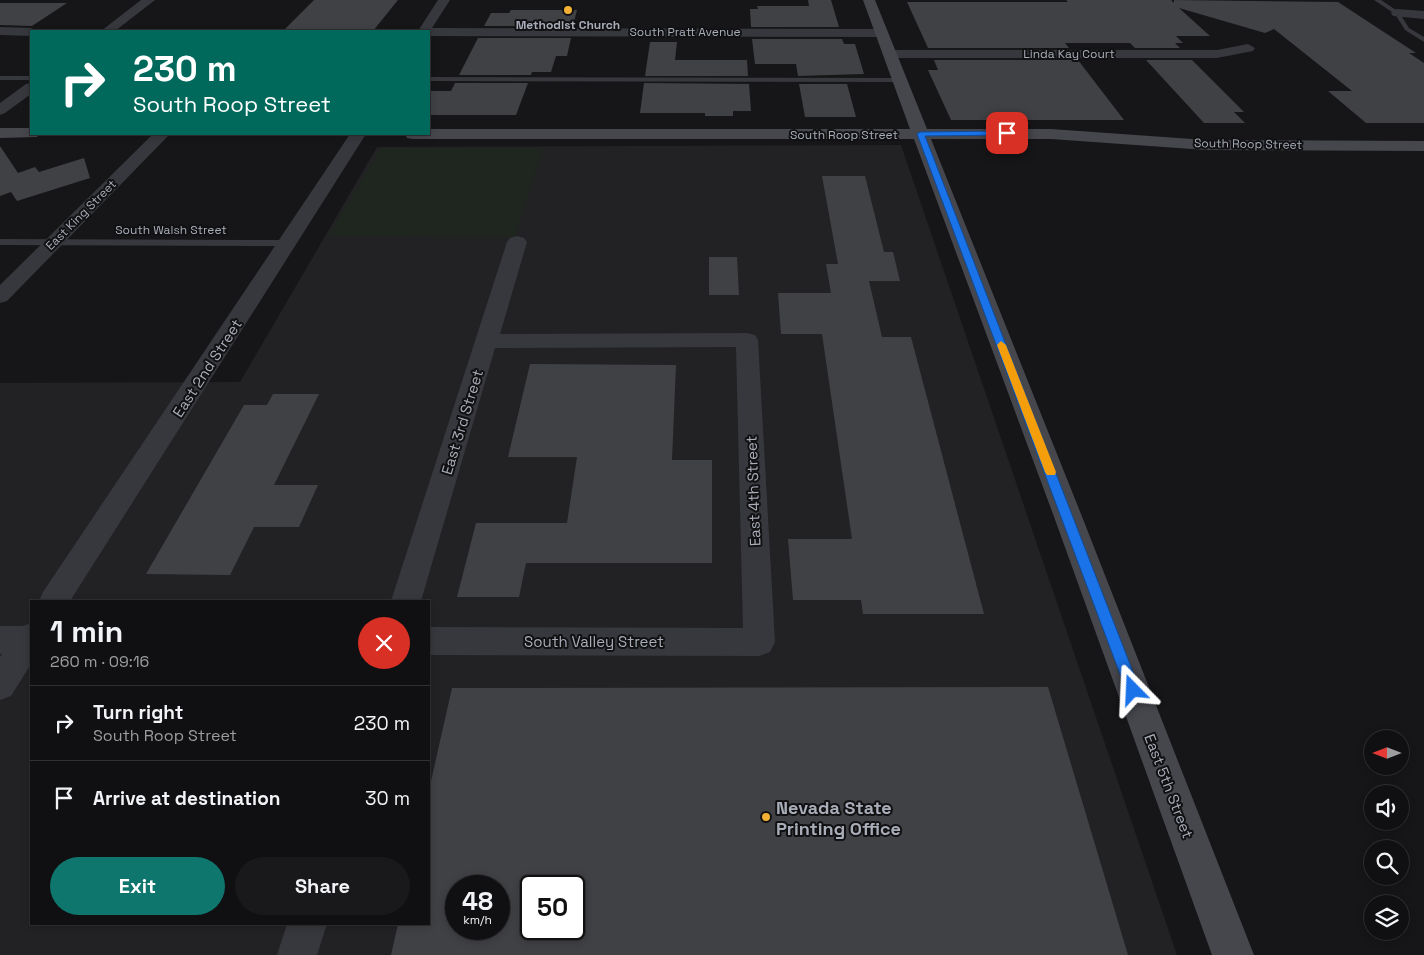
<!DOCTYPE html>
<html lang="en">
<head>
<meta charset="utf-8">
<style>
	:root { --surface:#101012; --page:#19191b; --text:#f1f3f6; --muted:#9c9d9f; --line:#303032; --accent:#0f766e }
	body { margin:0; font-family:"Space Grotesk",sans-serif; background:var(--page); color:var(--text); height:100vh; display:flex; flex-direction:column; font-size:19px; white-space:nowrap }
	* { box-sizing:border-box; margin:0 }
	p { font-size:16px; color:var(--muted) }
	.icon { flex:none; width:28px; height:28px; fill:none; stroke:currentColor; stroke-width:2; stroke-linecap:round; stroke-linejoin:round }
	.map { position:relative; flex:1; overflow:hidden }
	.drawer { position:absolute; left:30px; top:600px; width:400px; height:325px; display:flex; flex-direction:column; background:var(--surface); border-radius:0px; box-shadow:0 2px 8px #0003,0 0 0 1px var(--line) }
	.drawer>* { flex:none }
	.top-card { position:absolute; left:30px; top:30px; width:400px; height:105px; border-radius:0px; box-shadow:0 2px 8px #0003,0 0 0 1px var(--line); background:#00695c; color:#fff; overflow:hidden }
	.needle { width:32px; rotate:270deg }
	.controls { position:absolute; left:1364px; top:730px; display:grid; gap:10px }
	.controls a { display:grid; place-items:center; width:45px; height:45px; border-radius:50%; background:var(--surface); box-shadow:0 2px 8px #0003,0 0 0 1px var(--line); font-size:25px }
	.speed { position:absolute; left:445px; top:875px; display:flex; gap:10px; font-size:25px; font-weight:700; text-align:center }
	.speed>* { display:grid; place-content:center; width:65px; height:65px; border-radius:50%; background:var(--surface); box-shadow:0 2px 8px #0003,0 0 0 1px var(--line); line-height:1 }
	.speed small { font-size:12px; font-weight:400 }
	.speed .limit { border:2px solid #111; border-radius:8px; background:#fff; color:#111 }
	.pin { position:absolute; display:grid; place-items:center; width:42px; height:42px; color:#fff; margin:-21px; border-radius:10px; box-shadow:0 2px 8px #0006 }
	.me { position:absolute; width:55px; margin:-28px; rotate:339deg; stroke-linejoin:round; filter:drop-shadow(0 0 4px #0008) }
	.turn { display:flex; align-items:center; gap:18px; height:105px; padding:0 20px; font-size:22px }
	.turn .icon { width:65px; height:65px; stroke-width:2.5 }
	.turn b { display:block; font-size:35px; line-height:42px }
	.round { display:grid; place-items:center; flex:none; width:52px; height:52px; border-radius:26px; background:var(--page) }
	.overview { display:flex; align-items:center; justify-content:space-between; height:85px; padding:0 20px }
	h1 { font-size:30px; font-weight:600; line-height:38px }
	.action { display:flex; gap:10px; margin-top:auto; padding:10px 20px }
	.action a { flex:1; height:58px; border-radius:30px; background:var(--accent); color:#fff; font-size:20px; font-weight:600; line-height:58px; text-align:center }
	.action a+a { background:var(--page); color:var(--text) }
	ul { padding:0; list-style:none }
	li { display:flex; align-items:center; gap:15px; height:75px; padding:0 20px; border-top:1px solid var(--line) }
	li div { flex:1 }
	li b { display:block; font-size:19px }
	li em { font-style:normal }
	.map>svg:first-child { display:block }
	.built { fill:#222225; fill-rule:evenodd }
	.green { fill:#1e261f }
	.building { fill:#404145; fill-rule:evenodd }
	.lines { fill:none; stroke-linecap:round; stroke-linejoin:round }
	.lane { fill:#37383d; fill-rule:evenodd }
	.street { fill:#37383d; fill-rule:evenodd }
	.secondary { fill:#45474d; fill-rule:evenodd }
	.route { fill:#1a73e8; stroke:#114b97 }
	.slow { fill:#f59e0b }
	.poi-dot { fill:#f2b134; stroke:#111113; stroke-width:2 }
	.labels { text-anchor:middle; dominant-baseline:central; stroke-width:4; stroke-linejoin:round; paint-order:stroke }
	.far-poi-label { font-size:12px; font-weight:bold; fill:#a8adb8; stroke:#111113 }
	.far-street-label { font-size:12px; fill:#a8adb8; stroke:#111113 }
	.street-label { font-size:15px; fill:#a8adb8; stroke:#111113 }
	.near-poi-label { font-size:18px; font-weight:bold; fill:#a8adb8; stroke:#111113; text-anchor:start }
</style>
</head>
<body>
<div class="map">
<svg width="1424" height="955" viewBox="0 0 1424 955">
	<rect width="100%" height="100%" fill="#161618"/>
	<path class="built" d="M 901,145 L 1177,955 L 0,955 L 0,383 L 240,382 L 377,147 ZM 31,601 L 429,601 L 429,924 L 31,924 ZM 456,886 L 499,886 L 499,929 L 456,929 ZM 531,886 L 574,886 L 574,929 L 531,929 Z"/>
	<path class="green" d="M 381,148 L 543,148 L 515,237 L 328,236 Z"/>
	<path class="building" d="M 314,0 L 398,0 L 373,31 L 283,31 Z
		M 808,0 L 831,0 L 839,27 L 751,27 L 750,9 L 758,9 L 757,6 L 809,6 Z
		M 1066,0 L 1171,0 L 1174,3 L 1174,0 L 1338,2 L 1416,53 L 1409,53 L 1424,63 L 1424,123 L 1366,123 L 1328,91 L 1352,91 L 1274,29 L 1265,33 L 1179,8 L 1210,36 L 1176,36 L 1183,43 L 1175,43 L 1180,48 L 1135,48 L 1130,43 L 1065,43 L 1069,48 L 928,48 L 907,2 L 1068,2 Z
		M 0,3 L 67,3 L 32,26 L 0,25 Z
		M 511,10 L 577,10 L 573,26 L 484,26 L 491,13 L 509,13 Z
		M 478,38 L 571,38 L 567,56 L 556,56 L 551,72 L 532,72 L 531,75 L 459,75 Z
		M 752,39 L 842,39 L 844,44 L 855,44 L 864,74 L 798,76 L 796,64 L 755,64 Z
		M 650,42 L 677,42 L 675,60 L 747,60 L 748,76 L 645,76 Z
		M 934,60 L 1078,60 L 1124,120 L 951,120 L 928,70 L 938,70 Z
		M 1146,60 L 1192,60 L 1244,112 L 1234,112 L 1245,123 L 1204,123 Z
		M 455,83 L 528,83 L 516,115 L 429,115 L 429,91 L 451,91 Z
		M 644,83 L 749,84 L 751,111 L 733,111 L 733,116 L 705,116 L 705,113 L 640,113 Z
		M 799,84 L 847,84 L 856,117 L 805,117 Z
		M 0,146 L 18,173 L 35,167 L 39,172 L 84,158 L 90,178 L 17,201 L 11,192 L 0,196 Z
		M 822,176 L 865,176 L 884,252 L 893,252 L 900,281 L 869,281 L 882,337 L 911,337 L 984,614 L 863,614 L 861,600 L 793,600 L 788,539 L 852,539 L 822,334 L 781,334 L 778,293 L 831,293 L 826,264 L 838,264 Z
		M 709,257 L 737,257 L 739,295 L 709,295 Z
		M 530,364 L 676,365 L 672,460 L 712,460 L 712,563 L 526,563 L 519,597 L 457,597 L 476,523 L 567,523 L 577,457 L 508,457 Z
		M 273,394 L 319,394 L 274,485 L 318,485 L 299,527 L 254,527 L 230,575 L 146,574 L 244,405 L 267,405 Z
		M 1048,687 L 1128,955 L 391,955 L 398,924 L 429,924 L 429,790 L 452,688 ZM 456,886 L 499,886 L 499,929 L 456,929 ZM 531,886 L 574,886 L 574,929 L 531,929 Z"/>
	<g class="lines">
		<path class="lane" d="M 1374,0 L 1381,0 L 1399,12 L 1409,28 L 1424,37 L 1424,42 L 1405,30 L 1395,14 Z
			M 0,76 L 31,76 L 31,80 L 0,80 Z
			M 429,77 L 900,78 L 903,80 L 900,82 L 429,81 Z
			M 0,239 L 288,240 L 293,243 L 288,246 L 0,245 Z"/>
		<path class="street" d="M 141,0 L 155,0 L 115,31 L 101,31 Z
			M 438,0 L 450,0 L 432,28 L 881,29 L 888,33 L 881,37 L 429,36 L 429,31 L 418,31 Z
			M 1397,9 L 1424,11 L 1424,19 L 1393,16 L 1391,13 L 1393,10 Z
			M 0,27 L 31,28 L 37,31 L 31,31 L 31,36 L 0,35 Z
			M 1248,44 L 1255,48 L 1253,51 L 1217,58 L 890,58 L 883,54 L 890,50 L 1217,50 Z
			M 31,83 L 31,94 L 5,113 L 0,115 L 0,103 L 26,84 Z
			M 153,134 L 170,134 L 7,301 L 0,303 L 0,285 Z
			M 350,134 L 366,134 L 70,601 L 39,601 L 43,592 Z
			M 517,236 L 524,238 L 527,242 L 500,334 L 747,333 L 755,335 L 758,340 L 775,642 L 770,652 L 759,656 L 429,655 L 429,627 L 743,628 L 736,347 L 495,348 L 421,601 L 391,601 L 507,242 L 510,238 Z
			M 31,623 L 31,664 L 11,696 L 0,700 L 0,657 L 2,654 L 0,654 L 0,626 L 23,626 Z
			M 287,924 L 327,924 L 317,955 L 277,955 Z"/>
		<path class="secondary" d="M 863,0 L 875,0 L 927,129 L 1051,129 L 1206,140 L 1424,141 L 1424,151 L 1206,150 L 1051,139 L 931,139 L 1081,514 L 1254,955 L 1212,955 L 1053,514 L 914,139 L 413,139 L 407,138 L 405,134 L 429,134 L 429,129 L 910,129 Z
			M 0,128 L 31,128 L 31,134 L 39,134 L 37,137 L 0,138 Z"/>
	</g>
	<path class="route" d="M 1007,131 L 1010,132 L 1010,135 L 925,136 L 1140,690 L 1138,695 L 1133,697 L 1128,695 L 1126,690 L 917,134 L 920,132 Z"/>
	<path class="slow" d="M 1001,341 L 1006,345 L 1056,472 L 1055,475 L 1047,475 L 1045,472 L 997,345 Z"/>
	<g class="poi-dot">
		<circle cx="568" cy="10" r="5"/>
		<circle cx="766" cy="817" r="5"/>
	</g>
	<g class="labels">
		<g class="far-poi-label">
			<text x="568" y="25">Methodist Church</text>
		</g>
		<g class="far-street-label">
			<text x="685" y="32">South Pratt Avenue</text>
			<text x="1069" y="54">Linda Kay Court</text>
			<text x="844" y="135">South Roop Street</text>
			<text transform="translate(1248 144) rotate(1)">South Roop Street</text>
			<text transform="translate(81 215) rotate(-45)">East King Street</text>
			<text x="171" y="230">South Walsh Street</text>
		</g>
		<g class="street-label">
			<text transform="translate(207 368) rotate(-57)">East 2nd Street</text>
			<text transform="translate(462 422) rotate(-73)">East 3rd Street</text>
			<text transform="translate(753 491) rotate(-92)">East 4th Street</text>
			<text x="594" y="641">South Valley Street</text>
			<text transform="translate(1169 786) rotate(69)">East 5th Street</text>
		</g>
		<g class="near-poi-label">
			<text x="776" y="807">Nevada State<tspan x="776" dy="21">Printing Office</tspan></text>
		</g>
	</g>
</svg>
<div class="controls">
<a><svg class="needle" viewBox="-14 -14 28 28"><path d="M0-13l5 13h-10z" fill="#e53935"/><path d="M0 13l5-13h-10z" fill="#9c9d9f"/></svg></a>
<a><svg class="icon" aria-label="sound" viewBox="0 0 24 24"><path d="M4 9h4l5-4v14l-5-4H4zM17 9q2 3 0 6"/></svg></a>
<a><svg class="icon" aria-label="search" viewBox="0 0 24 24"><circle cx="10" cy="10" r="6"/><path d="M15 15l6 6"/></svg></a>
<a><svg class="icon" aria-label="layers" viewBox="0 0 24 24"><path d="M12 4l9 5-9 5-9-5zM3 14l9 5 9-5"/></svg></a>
</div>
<div class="speed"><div>48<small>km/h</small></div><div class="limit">50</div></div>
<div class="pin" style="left:1007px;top:133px;background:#d93025"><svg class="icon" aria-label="arrive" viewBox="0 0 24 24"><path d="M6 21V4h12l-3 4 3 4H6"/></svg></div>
<svg class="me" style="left:1133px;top:690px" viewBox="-20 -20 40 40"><path d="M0-17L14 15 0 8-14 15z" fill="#1a73e8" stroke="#fff" stroke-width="4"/></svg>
<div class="top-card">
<div class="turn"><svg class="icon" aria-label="right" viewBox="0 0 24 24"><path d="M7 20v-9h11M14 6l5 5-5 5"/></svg><div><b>230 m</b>South Roop Street</div></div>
</div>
<section class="drawer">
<div class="overview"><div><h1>1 min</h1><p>260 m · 09:16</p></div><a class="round" style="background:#d93025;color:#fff"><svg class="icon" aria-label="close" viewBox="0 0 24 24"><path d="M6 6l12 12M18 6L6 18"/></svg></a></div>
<ul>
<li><svg class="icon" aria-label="right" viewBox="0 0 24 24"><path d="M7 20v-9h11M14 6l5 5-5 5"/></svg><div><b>Turn right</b><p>South Roop Street</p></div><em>230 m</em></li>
<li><svg class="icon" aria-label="arrive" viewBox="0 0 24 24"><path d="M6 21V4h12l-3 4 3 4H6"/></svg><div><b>Arrive at destination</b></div><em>30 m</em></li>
</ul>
<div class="action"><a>Exit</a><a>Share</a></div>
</section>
</div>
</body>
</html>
